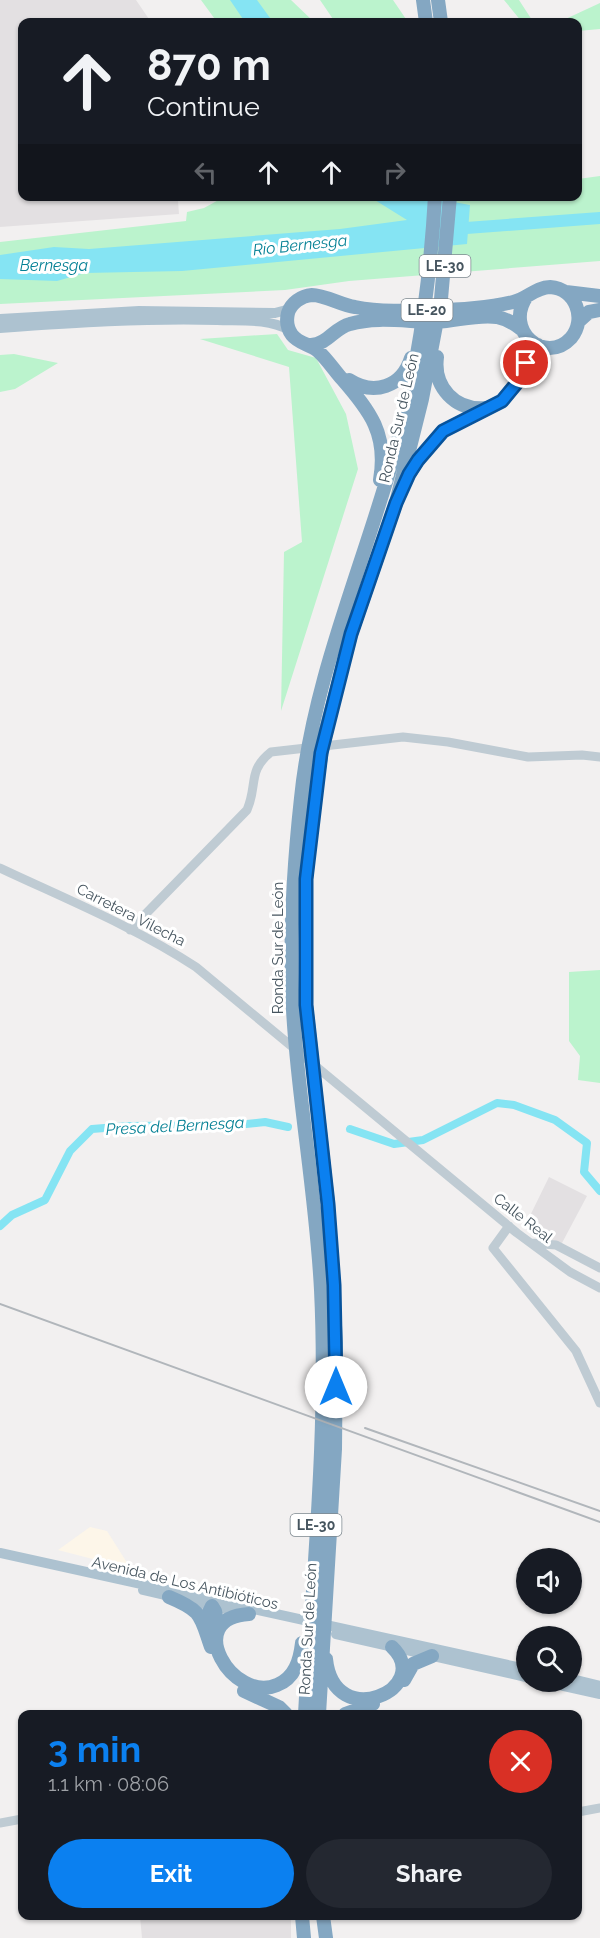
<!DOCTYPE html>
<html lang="en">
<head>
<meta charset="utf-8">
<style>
	:root { --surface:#171b24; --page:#242831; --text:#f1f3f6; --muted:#9ea1a6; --accent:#0b80f0 }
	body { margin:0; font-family:Raleway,sans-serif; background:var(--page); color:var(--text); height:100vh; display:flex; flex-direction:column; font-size:22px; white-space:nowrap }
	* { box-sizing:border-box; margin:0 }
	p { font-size:20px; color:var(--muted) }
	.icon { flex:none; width:33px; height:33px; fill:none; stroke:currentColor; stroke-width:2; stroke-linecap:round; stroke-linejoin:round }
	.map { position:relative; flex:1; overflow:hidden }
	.drawer { position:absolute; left:18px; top:1710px; width:564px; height:210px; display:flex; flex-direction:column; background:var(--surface); border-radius:12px; box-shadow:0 2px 4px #0004 }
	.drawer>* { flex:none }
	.banner { position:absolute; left:18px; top:18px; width:564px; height:183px; border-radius:12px; box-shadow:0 2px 4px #0004; background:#171b24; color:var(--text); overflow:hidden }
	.tools { position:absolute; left:516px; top:1548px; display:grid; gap:12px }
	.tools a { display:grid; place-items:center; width:66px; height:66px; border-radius:50%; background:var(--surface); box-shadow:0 2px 4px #0004; font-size:30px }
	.pin { position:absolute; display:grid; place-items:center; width:51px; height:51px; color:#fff; margin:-26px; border:3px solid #fff; border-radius:50%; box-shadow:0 2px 6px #0007 }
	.me { position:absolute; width:66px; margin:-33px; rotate:0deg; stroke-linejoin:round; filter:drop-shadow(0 0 4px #0008) }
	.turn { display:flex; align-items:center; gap:21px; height:126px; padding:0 30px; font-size:27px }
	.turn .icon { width:78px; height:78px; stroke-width:2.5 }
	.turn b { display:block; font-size:42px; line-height:51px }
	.lanes { display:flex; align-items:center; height:57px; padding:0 30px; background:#0003; justify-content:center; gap:30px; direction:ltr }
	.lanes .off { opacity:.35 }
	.round { display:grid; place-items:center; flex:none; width:63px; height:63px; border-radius:32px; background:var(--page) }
	.summary { display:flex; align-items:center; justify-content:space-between; height:102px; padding:0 30px }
	h1 { font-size:36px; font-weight:700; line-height:45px; color:var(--accent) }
	.button { display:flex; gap:12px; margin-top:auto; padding:12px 30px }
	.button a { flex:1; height:69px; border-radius:36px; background:var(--accent); color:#fff; font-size:24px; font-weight:700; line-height:69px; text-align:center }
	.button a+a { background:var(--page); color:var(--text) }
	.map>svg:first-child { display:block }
	.commercial { fill:#fdf6e9 }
	.education { fill:#e3e0e2 }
	.green { fill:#bbf3cd }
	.water { fill:#85e4f3 }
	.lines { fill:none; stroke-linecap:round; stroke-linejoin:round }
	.canal { stroke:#85e4f3; stroke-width:8 }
	.river { stroke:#85e4f3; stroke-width:12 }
	.minor { stroke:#bfcbd3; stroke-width:9 }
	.major { stroke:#adc2d0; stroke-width:10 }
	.highway { stroke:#84a7c2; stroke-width:14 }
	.rail { stroke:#b1b6bb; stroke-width:2 }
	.route-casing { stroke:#07539c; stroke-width:15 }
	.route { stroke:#0b80f0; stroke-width:10 }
	.labels { text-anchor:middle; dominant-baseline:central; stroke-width:6; stroke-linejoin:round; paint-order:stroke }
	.shield { fill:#fff; stroke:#7e888f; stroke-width:1.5 }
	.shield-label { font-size:14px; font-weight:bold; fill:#46555f }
	.street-label { font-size:15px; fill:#46555f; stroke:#fff }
	.water-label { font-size:16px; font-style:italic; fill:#058195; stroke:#fff }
</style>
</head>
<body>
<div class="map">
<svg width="600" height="1938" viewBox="0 0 600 1938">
	<rect width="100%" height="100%" fill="#f2f0f0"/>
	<path class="commercial" d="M 90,1527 L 107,1531 L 131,1569 L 58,1550 Z"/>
	<path class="education" d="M 0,0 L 136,0 L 151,22 L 22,22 L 22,196 L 183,197 L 178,201 L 179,214 L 0,227 Z
		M 549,1177 L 587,1196 L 562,1243 L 542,1240 L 524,1228 Z
		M 140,1916 L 291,1916 L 291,1938 L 142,1938 Z"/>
	<path class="green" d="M 201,0 L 291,0 L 314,22 L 217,22 Z
		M 320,0 L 393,0 L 408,22 L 335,22 Z
		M 504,0 L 519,0 L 532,20 L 545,22 L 522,22 Z
		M 600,3 L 600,29 L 578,31 L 578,22 L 559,22 Z
		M 600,176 L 600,261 L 349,281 L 285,290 L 0,304 L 0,242 L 186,221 L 187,212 L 204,208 L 224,197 L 578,196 L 578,179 Z
		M 277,334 L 288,350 L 316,358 L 346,414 L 358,469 L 281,711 L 284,552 L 302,542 L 289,367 L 200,339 Z
		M 14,354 L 58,363 L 15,389 L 0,392 L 0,355 Z
		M 600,970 L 600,1083 L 578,1080 L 580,1056 L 569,1041 L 569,972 Z"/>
	<path class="water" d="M 230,0 L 257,0 L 273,22 L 245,22 Z
		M 370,197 L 427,197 L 470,205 L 467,244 L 182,271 L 85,273 L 57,281 L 0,279 L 0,255 L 54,247 L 89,249 L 340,229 L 407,220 Z"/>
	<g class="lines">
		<path class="canal" d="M 350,1129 L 394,1144 L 423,1140 L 497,1103 L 514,1105 L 555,1120 L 587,1143 L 584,1172 L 600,1191
			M 0,1226 L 12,1215 L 45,1200 L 70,1151 L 92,1129 L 129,1126 L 237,1125 L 265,1122 L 288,1127"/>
		<path class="river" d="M 453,229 L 600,218"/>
		<path class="minor" d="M 0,868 C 66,899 135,927 196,967 L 517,1233 L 570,1272 L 600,1288
			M 130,930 L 247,810 C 258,785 247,771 271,752 L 403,737 L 448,742 L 528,757 L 582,755 L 600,757
			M 509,1226 L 493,1248 L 576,1351 L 600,1403
			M 531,1243 L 556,1245 L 600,1268
			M 578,1812 L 600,1808
			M 0,1823 L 22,1819"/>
		<path class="major" d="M 0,319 L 139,311 L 275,313 L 290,309
			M 0,328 C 72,323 144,318 217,320 C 240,321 268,318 289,330
			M 0,1553 L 526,1669
			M 143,1590 L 242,1613
			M 336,1634 L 526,1677
			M 572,1679 L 600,1686
			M 546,1682 L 600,1694"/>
		<path class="highway" d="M 423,0 L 426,22
			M 438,0 L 441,22
			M 566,292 L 600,296
			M 579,321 L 589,312 L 600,310
			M 311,345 C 328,344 334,328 350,324 C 377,316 408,322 437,322 C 457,321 477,314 497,317 C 506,319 514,323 521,329
			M 437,357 C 433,387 455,411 486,408
			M 349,380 C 374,396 402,387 411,358
			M 408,476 L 418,460 L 443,431 L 502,401 L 516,384 L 538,345
			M 380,480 C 388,434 370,411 342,379 C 334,370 327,359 318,351 C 310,344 299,344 292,335 C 287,328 286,321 288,313 C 291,303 301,296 312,295 C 325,295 341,305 355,307 C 380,312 407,311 432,310 C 458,310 488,308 513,302 C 527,299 536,287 550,287 C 576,289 587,319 571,338 C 545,366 503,330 527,296
			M 169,1597 C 203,1611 200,1616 211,1647
			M 249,1614 C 181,1618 233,1704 277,1685 C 295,1678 300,1660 302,1643
			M 204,1623 L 212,1606 L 215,1611 L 218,1628
			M 326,1659 C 334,1734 435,1688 392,1647
			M 404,1680 L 413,1664 L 432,1656
			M 244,1691 L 279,1707 L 286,1714
			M 305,1714 C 313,1573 328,1431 321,1290 C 316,1190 296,1091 292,990 C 290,926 294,862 301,798 C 313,679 362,569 394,455 C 418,371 430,284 435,196
			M 319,1714 L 335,1449 L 336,1343 L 328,1204 L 306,1005 L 306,879 L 315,793 L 324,738 L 351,634 L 396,503 L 422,399 L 441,299 L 450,196
			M 345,1714 L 373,1704
			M 302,1916 L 304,1938
			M 323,1916 L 326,1938"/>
		<path class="rail" d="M 0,1304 L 600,1522
			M 365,1428 L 600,1511"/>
	</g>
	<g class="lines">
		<g class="route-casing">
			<path id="route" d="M 336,1387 L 334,1285 L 328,1204 L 306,1005 L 306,879 L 321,753 L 351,634 L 396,503 L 409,474 L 418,460 L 443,431 L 502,401 L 516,384 L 526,363"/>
		</g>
		<use href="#route" class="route"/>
	</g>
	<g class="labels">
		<g class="shield">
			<rect x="419.5" y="255" width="51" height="22" rx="4.5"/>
			<rect x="401.5" y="299" width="51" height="22" rx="4.5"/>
			<rect x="290.5" y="1514" width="51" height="22" rx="4.5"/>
		</g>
		<g class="shield-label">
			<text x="445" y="266">LE-30</text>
			<text x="427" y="310">LE-20</text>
			<text x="316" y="1525">LE-30</text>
		</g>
		<g class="street-label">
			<text transform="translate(399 418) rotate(-77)">Ronda Sur de León</text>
			<text transform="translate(131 915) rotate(27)">Carretera Vilecha</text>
			<text transform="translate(278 948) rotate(-90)">Ronda Sur de León</text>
			<text transform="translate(523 1218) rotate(38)">Calle Real</text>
			<text transform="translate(185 1583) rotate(13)">Avenida de Los Antibióticos</text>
			<text transform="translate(308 1629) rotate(-87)">Ronda Sur de León</text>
		</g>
		<g class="water-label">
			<text transform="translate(300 245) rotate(-6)">Río Bernesga</text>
			<text x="54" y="265">Bernesga</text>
			<text transform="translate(175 1126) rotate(-3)">Presa del Bernesga</text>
		</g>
	</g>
</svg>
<div class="tools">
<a><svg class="icon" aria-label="sound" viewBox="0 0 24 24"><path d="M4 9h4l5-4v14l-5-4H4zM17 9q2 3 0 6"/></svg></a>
<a><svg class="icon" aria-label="search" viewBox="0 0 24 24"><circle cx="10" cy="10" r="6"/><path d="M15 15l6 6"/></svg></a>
</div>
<div class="pin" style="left:526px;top:363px;background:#d93025"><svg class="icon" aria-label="arrive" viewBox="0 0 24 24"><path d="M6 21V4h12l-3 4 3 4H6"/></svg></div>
<svg class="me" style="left:336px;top:1387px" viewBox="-20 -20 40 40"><circle r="19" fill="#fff"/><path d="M0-13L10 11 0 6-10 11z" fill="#0b80f0"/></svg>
<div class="banner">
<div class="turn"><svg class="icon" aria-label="ahead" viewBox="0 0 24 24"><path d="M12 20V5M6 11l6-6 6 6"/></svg><div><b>870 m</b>Continue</div></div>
<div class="lanes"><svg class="icon off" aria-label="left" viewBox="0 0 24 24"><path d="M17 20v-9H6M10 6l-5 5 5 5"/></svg><svg class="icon" aria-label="ahead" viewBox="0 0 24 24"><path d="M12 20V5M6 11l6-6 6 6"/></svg><svg class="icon" aria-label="ahead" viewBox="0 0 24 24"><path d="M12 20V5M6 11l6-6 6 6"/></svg><svg class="icon off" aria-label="right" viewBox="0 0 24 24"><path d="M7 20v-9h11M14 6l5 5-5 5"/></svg></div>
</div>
<section class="drawer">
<div class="summary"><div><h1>3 min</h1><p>1.1 km · 08:06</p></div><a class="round" style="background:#d93025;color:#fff"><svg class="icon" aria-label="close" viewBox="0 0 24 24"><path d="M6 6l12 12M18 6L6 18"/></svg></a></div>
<div class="button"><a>Exit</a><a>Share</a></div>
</section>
</div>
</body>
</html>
